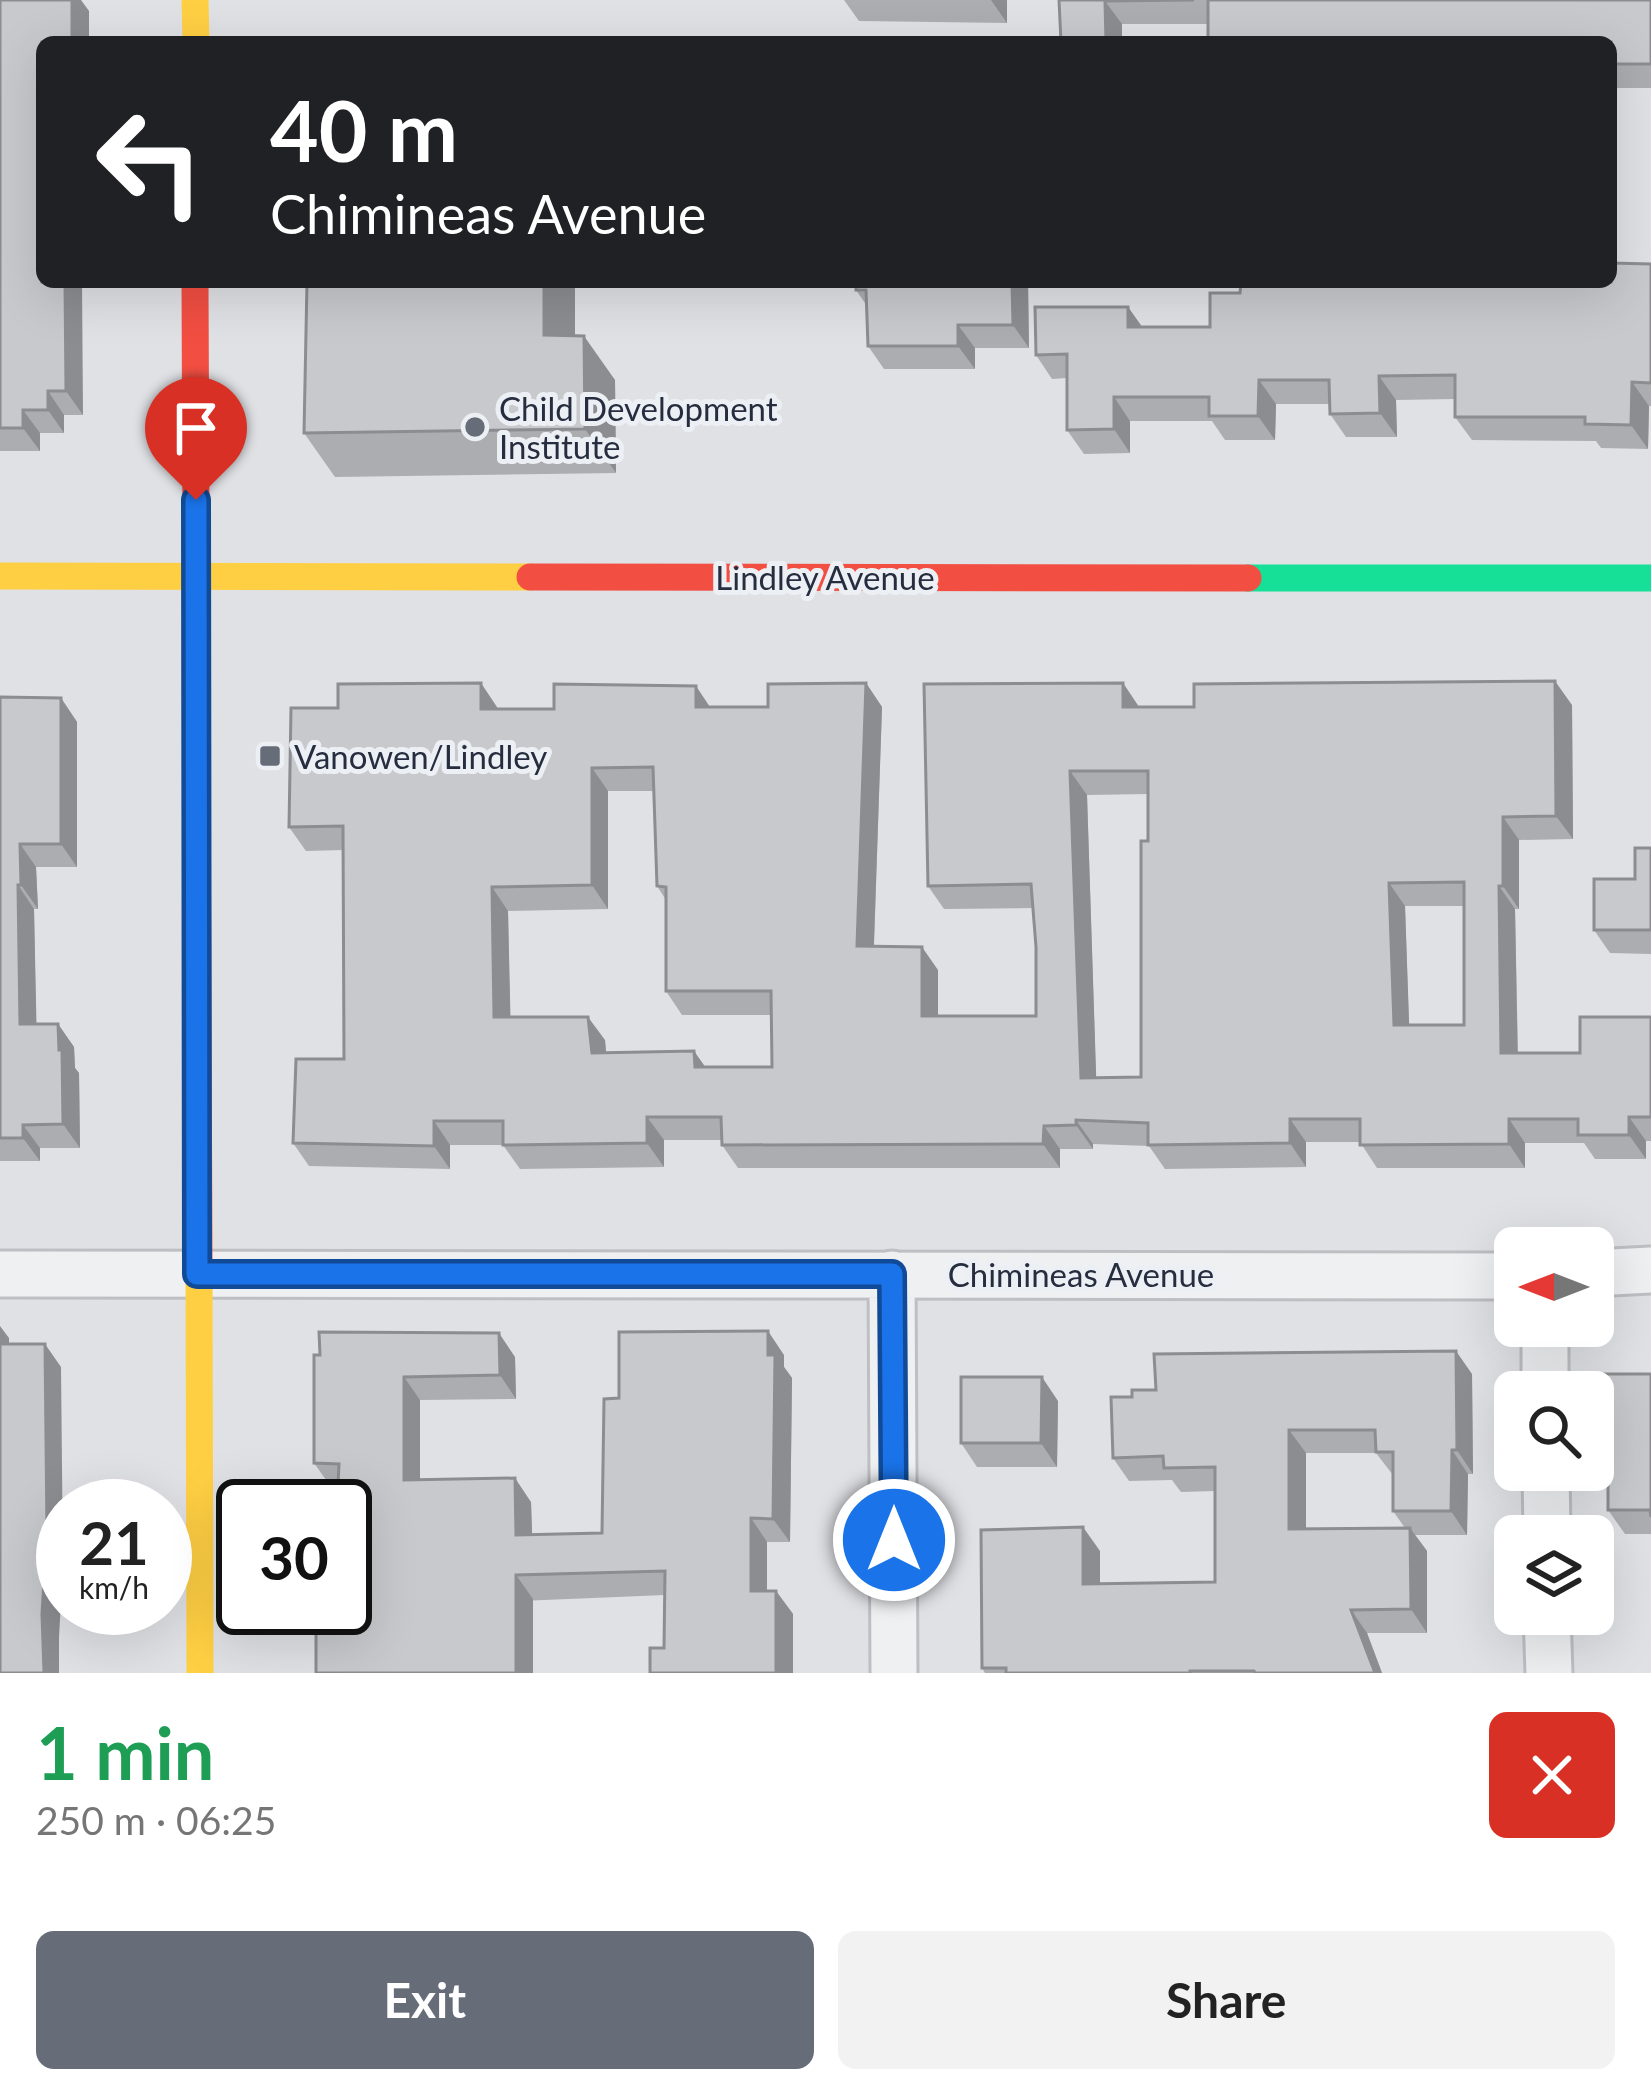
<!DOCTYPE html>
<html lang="en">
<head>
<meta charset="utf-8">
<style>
	:root { --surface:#fff; --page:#f2f2f2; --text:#222; --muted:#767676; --accent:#676c79 }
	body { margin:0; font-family:Lato,sans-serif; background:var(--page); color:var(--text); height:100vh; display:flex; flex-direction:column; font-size:45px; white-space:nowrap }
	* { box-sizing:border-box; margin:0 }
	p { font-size:39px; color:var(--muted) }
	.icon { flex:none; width:66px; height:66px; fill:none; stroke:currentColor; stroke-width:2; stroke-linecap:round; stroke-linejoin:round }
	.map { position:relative; height:1673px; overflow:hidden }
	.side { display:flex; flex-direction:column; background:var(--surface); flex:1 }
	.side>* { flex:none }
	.banner { position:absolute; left:36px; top:36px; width:1581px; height:252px; border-radius:18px; box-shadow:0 12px 48px #0002; background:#202124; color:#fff; overflow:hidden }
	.needle { width:78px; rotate:270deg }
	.fabs { position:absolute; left:1494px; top:1227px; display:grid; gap:24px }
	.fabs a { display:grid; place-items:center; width:120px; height:120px; border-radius:18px; background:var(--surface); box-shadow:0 12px 48px #0002; font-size:60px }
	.speed { position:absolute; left:36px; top:1479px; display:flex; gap:24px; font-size:60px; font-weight:700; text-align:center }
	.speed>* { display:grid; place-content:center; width:156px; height:156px; border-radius:50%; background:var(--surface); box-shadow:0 12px 48px #0002; line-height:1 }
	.speed small { font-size:30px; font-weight:400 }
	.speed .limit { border:6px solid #111; border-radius:18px; background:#fff; color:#111 }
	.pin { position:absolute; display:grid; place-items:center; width:102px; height:102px; color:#fff; margin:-123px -51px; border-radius:50% 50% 50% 0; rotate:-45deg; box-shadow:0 0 12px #0007 }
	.pin .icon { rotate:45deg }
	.me { position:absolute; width:132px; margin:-66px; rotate:0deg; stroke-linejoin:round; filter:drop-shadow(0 0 9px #0008) }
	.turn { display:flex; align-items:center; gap:42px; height:252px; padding:0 36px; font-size:54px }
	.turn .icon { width:156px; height:156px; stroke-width:2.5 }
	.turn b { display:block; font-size:84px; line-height:102px }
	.round { display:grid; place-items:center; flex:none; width:126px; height:126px; border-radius:18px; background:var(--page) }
	.headline { display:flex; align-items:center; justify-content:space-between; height:204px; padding:0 36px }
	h1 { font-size:72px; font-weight:700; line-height:90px; color:#1e9e55 }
	.button { display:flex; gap:24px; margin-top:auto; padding:24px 36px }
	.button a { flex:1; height:138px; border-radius:18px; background:var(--accent); color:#fff; font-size:48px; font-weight:700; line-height:138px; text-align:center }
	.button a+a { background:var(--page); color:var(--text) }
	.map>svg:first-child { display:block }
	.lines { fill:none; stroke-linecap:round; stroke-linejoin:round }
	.street-casing { stroke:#bebfc3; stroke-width:51 }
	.street { stroke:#eff0f2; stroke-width:45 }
	.fast { stroke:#16e098; stroke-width:27 }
	.slow { stroke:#ffcf43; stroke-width:27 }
	.jam { stroke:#f24e42; stroke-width:27 }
	.wall { fill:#acadb0; fill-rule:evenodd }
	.shaded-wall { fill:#8c8d90 }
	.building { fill:#c8c9cd; stroke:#8c8d90; stroke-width:3; fill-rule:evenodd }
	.route-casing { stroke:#114b97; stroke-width:30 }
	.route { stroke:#1a73e8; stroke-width:21 }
	.poi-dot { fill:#676c79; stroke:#ecf0f5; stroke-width:4.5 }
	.labels { text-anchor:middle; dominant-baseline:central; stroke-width:10; stroke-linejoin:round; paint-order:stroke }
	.poi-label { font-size:33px; fill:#262d3f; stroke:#ecf0f5; text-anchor:start }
	.street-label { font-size:33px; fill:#262d3f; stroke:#ecf0f5 }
</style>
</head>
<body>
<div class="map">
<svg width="1651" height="1673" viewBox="0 0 1651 1673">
	<rect width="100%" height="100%" fill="#e0e1e5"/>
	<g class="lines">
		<g class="street-casing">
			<path id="street" d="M 1593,1273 L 1651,1270
				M 0,1274 L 1515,1276
				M 892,1274 L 894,1673
				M 1545,1326 L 1545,1392
				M 1546,1470 L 1547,1536
				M 1547,1614 L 1549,1673"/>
		</g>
		<use href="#street" class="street"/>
		<path class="fast" d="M 1248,578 L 1651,578"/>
		<path class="slow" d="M 195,0 L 196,42
			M 0,576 L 530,577
			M 199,1261 L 200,1673"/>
		<path class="jam" d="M 195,282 L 199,1261
			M 530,577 L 1248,578"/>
	</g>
	<path class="wall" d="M 0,0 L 89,11 L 89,42 L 42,42 L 83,415 L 64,415 L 64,433 L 40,433 L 40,451 L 0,451 Z
		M 844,0 L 1007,0 L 1007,23 L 859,21 Z
		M 1059,0 L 1651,0 L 1651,88 L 1611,88 L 1611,42 L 1208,24 L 1122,24 L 1122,42 L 1060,42 Z
		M 1651,264 L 1651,406 L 1649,406 L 1648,449 L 1601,448 L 1596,441 L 1472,440 L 1455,417 L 1455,399 L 1396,400 L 1397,437 L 1346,437 L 1330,414 L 1329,404 L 1276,404 L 1275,440 L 1225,440 L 1212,421 L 1130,421 L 1130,453 L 1084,454 L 1067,430 L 1067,378 L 1052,379 L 1036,355 L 1128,307 L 1142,327 L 1210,327 L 1611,282 Z
		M 575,282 L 575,336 L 615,380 L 616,473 L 335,477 L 304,433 Z
		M 856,282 L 1028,282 L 1029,348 L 975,348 L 975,369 L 884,369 L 868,346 L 867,306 L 856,290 Z
		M 866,683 L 882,707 L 874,946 L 938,970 L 938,1016 L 1036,1016 L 1036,947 L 1033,908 L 944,909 L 928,886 L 1123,683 L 1139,707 L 1572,705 L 1573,839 L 1519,840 L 1519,909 L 1515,909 L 1518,1053 L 1580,1053 L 1651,1017 L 1651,1141 L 1646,1141 L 1646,1159 L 1595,1159 L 1584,1143 L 1525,1143 L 1525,1168 L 1377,1168 L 1360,1142 L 1306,1142 L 1306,1167 L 1165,1169 L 1149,1146 L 1093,1144 L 1093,1149 L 1060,1149 L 1060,1168 L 738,1168 L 722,1145 L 722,1140 L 664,1140 L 664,1167 L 520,1169 L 503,1145 L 450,1145 L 450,1169 L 309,1166 L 293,1143 L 344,1059 L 343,850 L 306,851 L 289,827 L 497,707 L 497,709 L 768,707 ZM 608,791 L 653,791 L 657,886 L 666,900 L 666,991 L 682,1015 L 771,1015 L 772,1067 L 705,1067 L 606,1052 L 605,1040 L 510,1017 L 508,911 L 608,909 ZM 1148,794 L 1141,1077 L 1096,1078 L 1087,795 ZM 1405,906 L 1464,906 L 1464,1025 L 1409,1025 Z
		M 0,697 L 61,698 L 77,722 L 77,867 L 36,867 L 38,909 L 34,909 L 36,1024 L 58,1024 L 74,1047 L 75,1068 L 79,1073 L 80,1148 L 40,1148 L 40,1161 L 0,1161 Z
		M 1651,848 L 1651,954 L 1610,953 L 1594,930 L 1635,879 Z
		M 320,1355 L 515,1357 L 516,1399 L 420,1400 L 420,1479 L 531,1502 L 532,1535 L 602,1533 L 619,1398 L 784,1355 L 784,1367 L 792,1378 L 790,1542 L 767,1542 L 767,1591 L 776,1591 L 793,1614 L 664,1648 L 665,1595 L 345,1608 L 338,1487 L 331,1487 L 314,1463 Z
		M 1472,1374 L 1473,1474 L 1468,1474 L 1467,1535 L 1415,1535 L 1427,1551 L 1427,1633 L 1367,1633 L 1382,1673 L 985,1673 L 982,1668 L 1100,1551 L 1100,1584 L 1215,1582 L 1215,1491 L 1181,1492 L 1172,1480 L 1129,1481 L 1113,1458 L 1132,1397 L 1156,1390 ZM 1306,1453 L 1376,1453 L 1393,1475 L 1393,1511 L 1405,1528 L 1306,1529 Z
		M 1651,1374 L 1651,1534 L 1625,1534 L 1608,1510 L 1608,1478 L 1602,1470 Z
		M 1058,1401 L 1057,1467 L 977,1467 L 961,1443 Z"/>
	<path class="shaded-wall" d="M 72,0 L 81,0 L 89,11 L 89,42 L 72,42 Z
		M 991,0 L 1007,0 L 1007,23 Z
		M 1105,1 L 1122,24 L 1122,42 L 1106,41 Z
		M 65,282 L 82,282 L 83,415 L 66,391 Z
		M 544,282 L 575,282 L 575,380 L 544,335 Z
		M 1012,282 L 1028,282 L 1029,348 L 1013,325 Z
		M 1128,307 L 1145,331 L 1128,327 Z
		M 958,325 L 975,348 L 975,369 L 958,346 Z
		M 584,336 L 615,380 L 616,473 L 585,429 Z
		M 1379,376 L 1396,400 L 1397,437 L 1380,413 Z
		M 1259,380 L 1276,404 L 1275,440 L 1258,416 Z
		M 1632,382 L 1649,406 L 1648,449 L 1631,425 Z
		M 48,391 L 64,415 L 64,433 L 48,410 Z
		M 1114,397 L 1130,421 L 1130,453 L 1114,429 Z
		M 23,410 L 40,433 L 40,451 L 23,428 Z
		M 1555,681 L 1572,705 L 1573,839 L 1556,816 Z
		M 481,683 L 497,707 L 497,733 L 481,709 Z
		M 866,683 L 882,707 L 873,969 L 857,946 Z
		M 1123,683 L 1139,707 L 1123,707 Z
		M 696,686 L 712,710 L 696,707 Z
		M 61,698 L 77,722 L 77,867 L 61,844 Z
		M 592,768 L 608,791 L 608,909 L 592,885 Z
		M 1070,771 L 1087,795 L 1097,1102 L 1081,1078 Z
		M 1503,817 L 1519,840 L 1519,909 L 1503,886 Z
		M 20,844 L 36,867 L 38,909 L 21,885 Z
		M 1389,883 L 1405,906 L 1410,1049 L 1394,1025 Z
		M 18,885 L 34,909 L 37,1048 L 20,1024 Z
		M 1499,886 L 1515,909 L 1518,1077 L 1501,1053 Z
		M 492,887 L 508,911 L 511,1040 L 494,1017 Z
		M 922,947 L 938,970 L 938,1040 L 922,1016 Z
		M 588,1017 L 605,1040 L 608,1076 L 592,1053 Z
		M 58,1024 L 74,1047 L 75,1068 L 79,1073 L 80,1148 L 63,1124 Z
		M 694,1051 L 711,1075 L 695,1067 Z
		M 647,1117 L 664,1140 L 664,1167 L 647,1143 Z
		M 1629,1117 L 1646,1141 L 1646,1159 L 1629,1135 Z
		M 1290,1119 L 1306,1142 L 1306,1167 L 1290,1143 Z
		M 1509,1119 L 1525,1143 L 1525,1168 L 1509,1144 Z
		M 1076,1120 L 1093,1144 L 1093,1149 L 1076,1125 Z
		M 434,1121 L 450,1145 L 450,1169 L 434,1146 Z
		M 23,1125 L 40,1148 L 40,1161 L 23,1138 Z
		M 1044,1126 L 1060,1149 L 1060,1168 L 1043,1144 Z
		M 0,1326 L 9,1338 L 9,1367 L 0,1354 Z
		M 768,1331 L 784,1355 L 784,1367 L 792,1378 L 790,1542 L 773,1519 Z
		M 499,1333 L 515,1357 L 516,1399 L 500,1375 Z
		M 45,1344 L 61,1367 L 63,1565 L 59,1637 L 59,1673 L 44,1673 L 42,1614 Z
		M 1456,1351 L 1472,1374 L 1473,1474 L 1457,1450 Z
		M 404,1377 L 420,1400 L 420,1503 L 404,1480 Z
		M 1042,1377 L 1058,1401 L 1057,1467 L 1041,1443 Z
		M 1289,1430 L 1306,1453 L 1306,1552 L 1289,1529 Z
		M 1452,1450 L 1468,1474 L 1467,1535 L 1451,1511 Z
		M 515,1478 L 531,1502 L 533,1559 L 516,1535 Z
		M 751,1518 L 767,1542 L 767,1614 L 751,1591 Z
		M 1083,1527 L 1100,1551 L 1100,1608 L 1083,1584 Z
		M 1410,1528 L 1427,1551 L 1427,1633 L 1411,1609 Z
		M 516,1575 L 533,1599 L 533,1673 L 516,1673 Z
		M 776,1591 L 793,1614 L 793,1673 L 776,1673 Z
		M 1351,1610 L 1367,1633 L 1382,1673 L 1375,1673 Z"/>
	<path class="building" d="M 0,0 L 72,0 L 72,42 L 42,42 L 42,282 L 65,282 L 66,391 L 48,391 L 48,410 L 23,410 L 23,428 L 0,428 Z
		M 1059,0 L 1194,0 L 1105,1 L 1106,41 L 1061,42 Z
		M 1208,0 L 1651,0 L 1651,64 L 1611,64 L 1611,42 L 1208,42 Z
		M 1611,263 L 1651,264 L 1651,383 L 1632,382 L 1631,425 L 1585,424 L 1585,417 L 1455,417 L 1455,375 L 1379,376 L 1380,413 L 1330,414 L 1329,380 L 1259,380 L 1258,416 L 1209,416 L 1209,397 L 1114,397 L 1114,429 L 1067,430 L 1067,354 L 1036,355 L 1035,307 L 1128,307 L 1128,327 L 1210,327 L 1210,293 L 1240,293 L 1241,282 L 1611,282 Z
		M 307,282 L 544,282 L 544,335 L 584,336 L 585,429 L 304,433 Z
		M 856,282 L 1012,282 L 1013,325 L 958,325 L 958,346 L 868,346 L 866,290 L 856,290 Z
		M 1555,681 L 1556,816 L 1503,817 L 1503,886 L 1499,886 L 1501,1053 L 1580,1053 L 1580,1017 L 1651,1017 L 1651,1117 L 1629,1117 L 1629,1135 L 1578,1135 L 1578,1119 L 1509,1119 L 1509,1144 L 1360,1145 L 1360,1119 L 1290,1119 L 1290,1143 L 1148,1145 L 1148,1123 L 1076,1120 L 1076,1125 L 1044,1126 L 1043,1144 L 722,1145 L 721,1117 L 647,1117 L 647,1143 L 503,1145 L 503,1121 L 434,1121 L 434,1146 L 293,1143 L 296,1059 L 344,1059 L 343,826 L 289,827 L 291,708 L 338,708 L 338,684 L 481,683 L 481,709 L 554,709 L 554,684 L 696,686 L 696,707 L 768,707 L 768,684 L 866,683 L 857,946 L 922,947 L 922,1016 L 1036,1016 L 1036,947 L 1031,884 L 928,886 L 924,684 L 1123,683 L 1123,707 L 1194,707 L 1194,684 ZM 653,767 L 657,886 L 666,887 L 666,991 L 771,991 L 772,1067 L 695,1067 L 694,1051 L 592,1053 L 588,1017 L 494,1017 L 492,887 L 592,885 L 592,768 ZM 1070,771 L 1148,771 L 1148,841 L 1141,841 L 1141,1077 L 1081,1078 ZM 1464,882 L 1464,1025 L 1394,1025 L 1389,883 Z
		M 0,697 L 61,698 L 61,844 L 20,844 L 21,885 L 18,885 L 20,1024 L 58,1024 L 59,1050 L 62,1050 L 63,1124 L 23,1125 L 23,1138 L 0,1138 Z
		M 1635,848 L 1651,848 L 1651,930 L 1594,930 L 1594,879 L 1635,879 Z
		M 768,1331 L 768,1355 L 775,1355 L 773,1519 L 751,1518 L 751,1591 L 776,1591 L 776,1673 L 650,1673 L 650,1648 L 664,1648 L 665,1571 L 516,1575 L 516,1673 L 316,1673 L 316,1608 L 345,1608 L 345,1506 L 337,1506 L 339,1464 L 314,1463 L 314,1355 L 320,1355 L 319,1332 L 499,1333 L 500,1375 L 404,1377 L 404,1480 L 515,1478 L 516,1535 L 602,1533 L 604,1399 L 619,1398 L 619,1332 Z
		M 0,1344 L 45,1344 L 47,1531 L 42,1614 L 44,1673 L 0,1673 Z
		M 1456,1351 L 1457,1450 L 1452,1450 L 1451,1511 L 1393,1511 L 1393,1452 L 1376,1452 L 1375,1430 L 1289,1430 L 1289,1529 L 1410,1528 L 1411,1609 L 1351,1610 L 1375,1673 L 1255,1673 L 1254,1671 L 1190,1671 L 1190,1673 L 1006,1673 L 1006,1668 L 982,1668 L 981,1530 L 1083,1527 L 1083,1584 L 1215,1582 L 1215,1467 L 1164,1468 L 1163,1456 L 1113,1458 L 1111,1397 L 1132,1397 L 1132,1390 L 1156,1390 L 1154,1354 Z
		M 1602,1374 L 1651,1374 L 1651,1517 L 1650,1510 L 1608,1510 L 1608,1470 L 1602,1470 Z
		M 961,1377 L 1042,1377 L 1041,1443 L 961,1443 Z"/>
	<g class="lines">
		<g class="route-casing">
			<path id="route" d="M 196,500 L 197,1274 L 892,1274 L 894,1540"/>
		</g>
		<use href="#route" class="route"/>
	</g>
	<g class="poi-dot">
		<circle cx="475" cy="427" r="12"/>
		<rect x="258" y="744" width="24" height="24" rx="6"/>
	</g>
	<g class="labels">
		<g class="poi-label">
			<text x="499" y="408">Child Development<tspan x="499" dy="38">Institute</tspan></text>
			<text x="294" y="756">Vanowen/Lindley</text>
		</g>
		<g class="street-label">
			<text x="825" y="577">Lindley Avenue</text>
			<text x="1081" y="1274">Chimineas Avenue</text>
		</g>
	</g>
</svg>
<div class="fabs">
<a><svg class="needle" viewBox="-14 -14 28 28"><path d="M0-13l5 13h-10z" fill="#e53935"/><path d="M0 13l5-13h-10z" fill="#767676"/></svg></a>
<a><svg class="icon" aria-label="search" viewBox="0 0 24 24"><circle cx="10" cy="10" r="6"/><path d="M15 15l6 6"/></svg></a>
<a><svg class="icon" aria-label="layers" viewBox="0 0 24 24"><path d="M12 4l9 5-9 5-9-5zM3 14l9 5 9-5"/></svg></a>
</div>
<div class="speed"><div>21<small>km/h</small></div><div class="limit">30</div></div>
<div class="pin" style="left:196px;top:500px;background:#d93025"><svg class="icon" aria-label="arrive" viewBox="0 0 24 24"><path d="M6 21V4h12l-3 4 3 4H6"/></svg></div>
<svg class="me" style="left:894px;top:1540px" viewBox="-20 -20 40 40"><circle r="17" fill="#1a73e8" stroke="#fff" stroke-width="3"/><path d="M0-11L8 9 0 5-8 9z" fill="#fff"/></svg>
<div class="banner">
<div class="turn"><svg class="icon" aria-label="left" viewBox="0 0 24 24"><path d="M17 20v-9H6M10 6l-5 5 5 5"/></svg><div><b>40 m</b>Chimineas Avenue</div></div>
</div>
</div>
<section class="side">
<div class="headline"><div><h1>1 min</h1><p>250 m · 06:25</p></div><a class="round" style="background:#d93025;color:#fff"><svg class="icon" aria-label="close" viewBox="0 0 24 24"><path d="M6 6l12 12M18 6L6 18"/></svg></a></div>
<div class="button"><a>Exit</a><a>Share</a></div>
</section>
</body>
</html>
